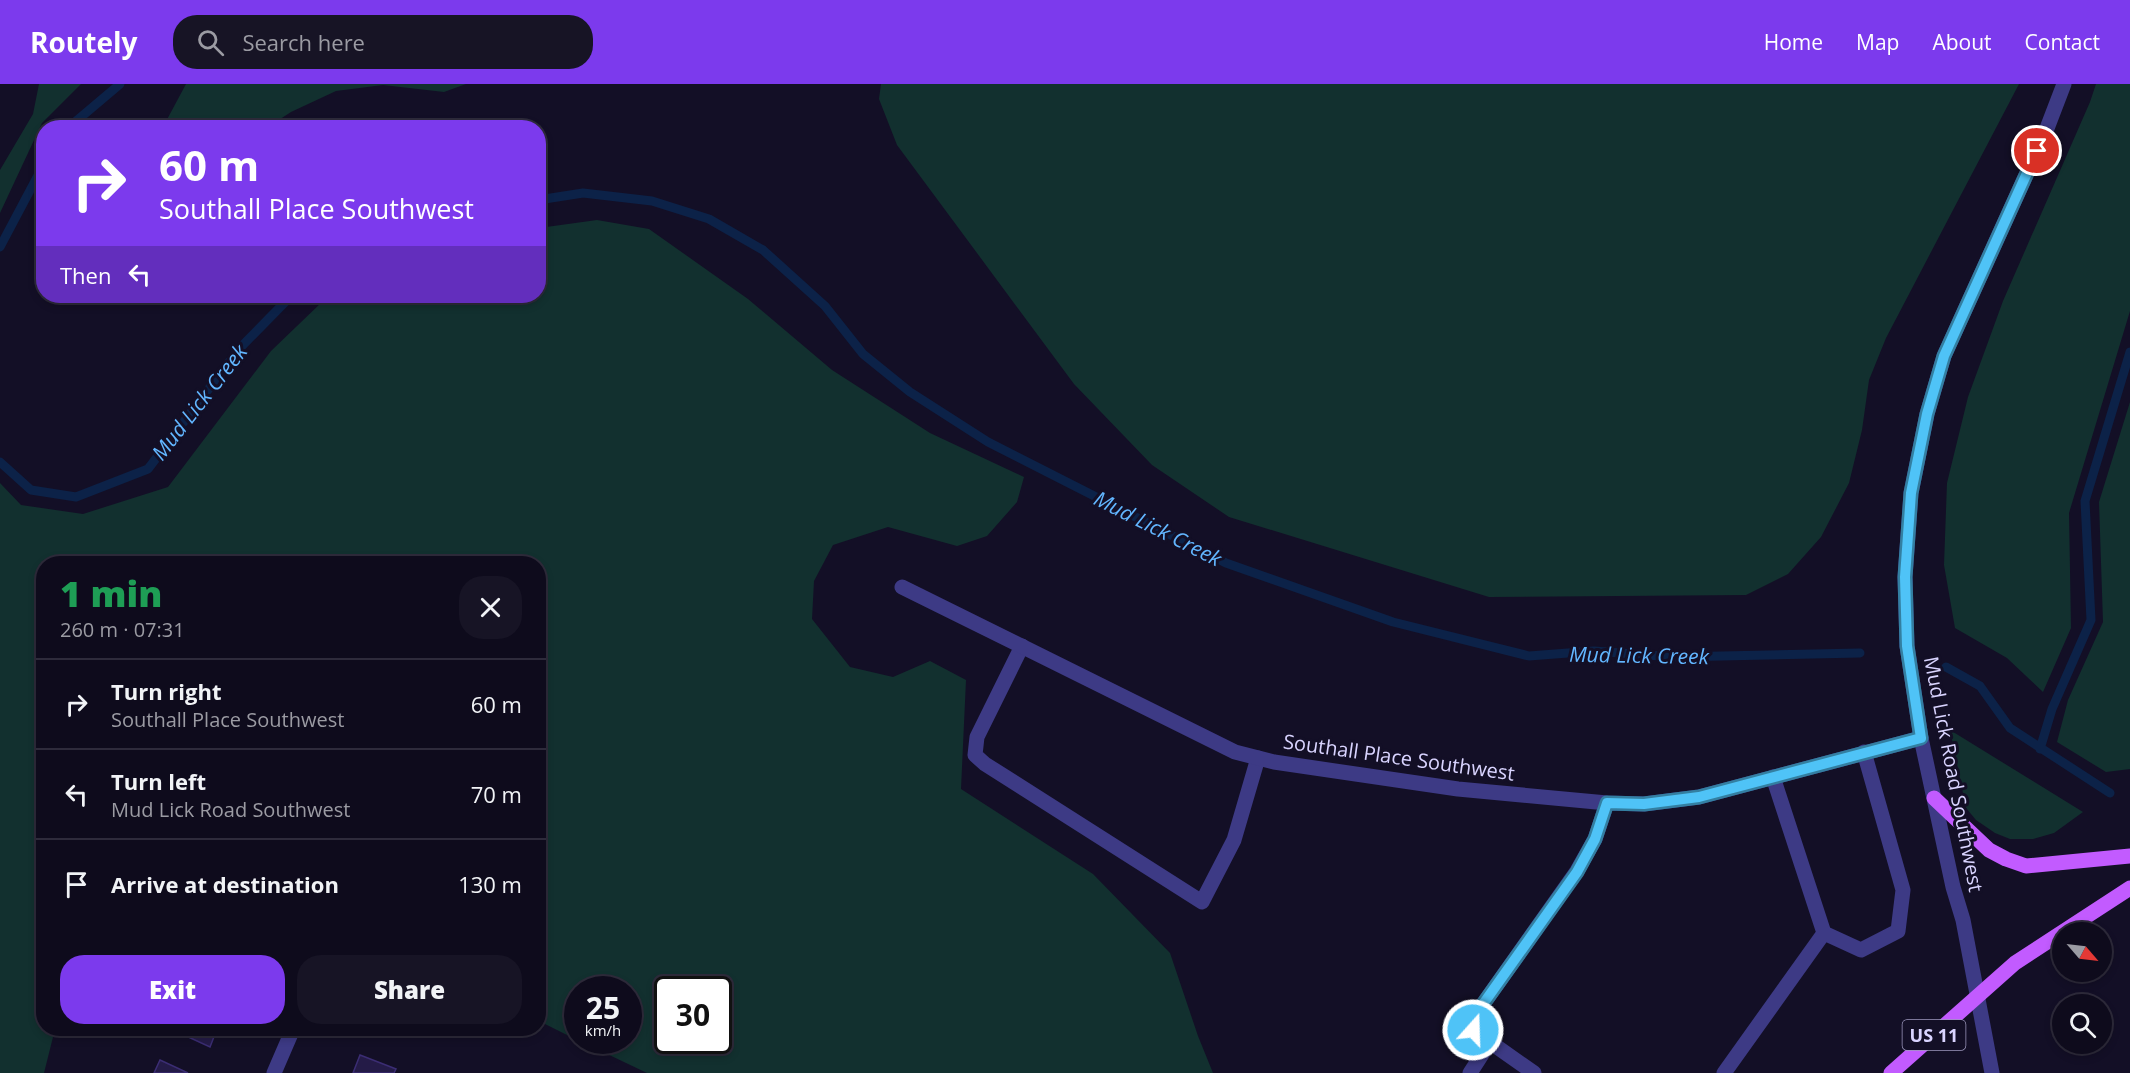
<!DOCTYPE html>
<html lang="en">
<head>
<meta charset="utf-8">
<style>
	:root { --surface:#0e0b1c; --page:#171425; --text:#f1f3f6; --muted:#9b9ba3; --line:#2e2b3b; --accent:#7c3aed }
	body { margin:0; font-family:"Open Sans",sans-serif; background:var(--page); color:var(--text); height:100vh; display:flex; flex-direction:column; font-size:22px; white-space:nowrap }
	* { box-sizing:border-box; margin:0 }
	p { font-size:20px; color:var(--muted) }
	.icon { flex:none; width:33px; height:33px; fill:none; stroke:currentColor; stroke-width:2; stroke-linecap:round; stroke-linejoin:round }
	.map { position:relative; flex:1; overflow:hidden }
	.drawer { position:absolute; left:36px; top:472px; width:510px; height:480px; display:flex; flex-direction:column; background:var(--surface); border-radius:24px; box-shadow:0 3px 9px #0003,0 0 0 2px var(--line) }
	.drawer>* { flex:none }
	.hud { position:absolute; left:36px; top:36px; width:510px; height:183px; border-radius:24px; box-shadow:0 3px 9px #0003,0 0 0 2px var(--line); background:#7c3aed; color:#fff; overflow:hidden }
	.needle { width:39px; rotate:118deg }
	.tools { position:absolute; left:2052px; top:838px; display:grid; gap:12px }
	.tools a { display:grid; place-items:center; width:60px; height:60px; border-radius:50%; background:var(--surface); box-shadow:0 3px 9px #0003,0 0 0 2px var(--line); font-size:30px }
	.speed { position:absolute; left:564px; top:892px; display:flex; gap:12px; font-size:30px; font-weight:700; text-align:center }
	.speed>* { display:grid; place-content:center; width:78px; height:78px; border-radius:50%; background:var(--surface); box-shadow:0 3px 9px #0003,0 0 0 2px var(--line); line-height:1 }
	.speed small { font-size:15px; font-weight:400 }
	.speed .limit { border:3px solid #111; border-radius:9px; background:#fff; color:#111 }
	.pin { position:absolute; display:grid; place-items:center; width:51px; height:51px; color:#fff; margin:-26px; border:3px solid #fff; border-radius:50%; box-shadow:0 2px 6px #0007 }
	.me { position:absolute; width:66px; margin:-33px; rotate:20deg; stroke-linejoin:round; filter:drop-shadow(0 0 4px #0008) }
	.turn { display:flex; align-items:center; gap:21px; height:126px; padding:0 24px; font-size:27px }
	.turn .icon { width:78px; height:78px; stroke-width:2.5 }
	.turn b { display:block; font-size:42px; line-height:51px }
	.then { display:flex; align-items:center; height:57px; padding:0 24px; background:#0003; gap:12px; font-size:22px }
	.round { display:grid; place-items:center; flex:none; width:63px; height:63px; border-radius:24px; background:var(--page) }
	.headline { display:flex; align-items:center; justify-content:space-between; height:102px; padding:0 24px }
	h1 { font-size:36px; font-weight:800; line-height:45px; color:#1e9e55 }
	.primary-button { display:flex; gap:12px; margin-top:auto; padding:12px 24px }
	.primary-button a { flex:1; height:69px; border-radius:24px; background:var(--accent); color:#fff; font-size:24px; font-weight:800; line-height:69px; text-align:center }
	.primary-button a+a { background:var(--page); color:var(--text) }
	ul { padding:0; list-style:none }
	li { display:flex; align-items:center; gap:18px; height:90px; padding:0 24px; border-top:2px solid var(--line) }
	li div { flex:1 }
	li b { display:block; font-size:22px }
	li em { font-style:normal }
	header { display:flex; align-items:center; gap:36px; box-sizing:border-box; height:84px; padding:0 30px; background:var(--accent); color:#fff }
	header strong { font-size:28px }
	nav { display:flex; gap:33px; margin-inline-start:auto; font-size:21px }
	.search { width:420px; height:54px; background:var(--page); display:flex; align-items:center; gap:15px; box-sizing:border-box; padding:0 21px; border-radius:24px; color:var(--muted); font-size:22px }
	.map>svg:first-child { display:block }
	.green { fill:#12302f; fill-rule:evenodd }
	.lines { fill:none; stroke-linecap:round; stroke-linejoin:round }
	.stream { stroke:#0c2248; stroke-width:9 }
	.building { fill:#241b47; stroke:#3b2d73; stroke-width:1.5 }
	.service { stroke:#3d3a85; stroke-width:15 }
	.minor { stroke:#3d3a85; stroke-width:15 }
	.tertiary { stroke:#3d3a85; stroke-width:15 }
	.primary { stroke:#c25bff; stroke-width:15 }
	.route-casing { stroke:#337fa1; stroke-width:15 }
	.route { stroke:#4fc3f7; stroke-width:10 }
	.labels { text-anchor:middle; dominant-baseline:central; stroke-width:6; stroke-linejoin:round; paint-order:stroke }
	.shield { fill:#130f26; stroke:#9e99be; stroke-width:1.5 }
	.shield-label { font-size:18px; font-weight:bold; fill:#d9d4ff }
	.street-label { font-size:20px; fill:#d9d4ff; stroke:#130f26 }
	.water-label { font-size:21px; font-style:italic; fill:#62b6ff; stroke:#130f26 }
</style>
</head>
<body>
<header>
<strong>Routely</strong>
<div class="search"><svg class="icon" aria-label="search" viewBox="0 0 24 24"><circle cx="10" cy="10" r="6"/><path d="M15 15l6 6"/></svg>Search here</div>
<nav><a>Home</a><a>Map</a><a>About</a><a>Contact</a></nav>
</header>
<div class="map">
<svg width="2130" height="989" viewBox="0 0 2130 989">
	<rect width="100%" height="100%" fill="#130f26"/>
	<path class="green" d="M 39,0 L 81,0 L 42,39 L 0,129 L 0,86 L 33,30 Z
		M 186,0 L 466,0 L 444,8 L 383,1 L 336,7 L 291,28 L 268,43 L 163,43 Z
		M 881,0 L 2019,0 L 1886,254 L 1869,296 L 1862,346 L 1849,399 L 1821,453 L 1788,490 L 1746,511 L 1489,513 L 1229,433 L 1152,381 L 1074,300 L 897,61 L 879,15 Z
		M 2096,0 L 2130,0 L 2130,227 L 2069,429 L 2071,544 L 2043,608 L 2007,574 L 1955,544 L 1944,481 L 1947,399 L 1968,313 L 2003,217 L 2090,18 Z
		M 597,136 L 649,145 L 748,215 L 832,286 L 930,349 L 1024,393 L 1017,418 L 987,452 L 957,462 L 888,443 L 833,461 L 814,497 L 812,535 L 850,583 L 893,593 L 930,577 L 966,596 L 961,705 L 1093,790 L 1170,869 L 1198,952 L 1213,989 L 647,989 L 580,957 L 628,957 L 628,906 L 578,906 L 577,956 L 539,937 L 538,480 L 44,480 L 44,945 L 55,945 L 44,989 L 0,989 L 0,399 L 21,421 L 83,430 L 168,403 L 271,267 L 323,217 L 336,212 L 538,212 L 539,144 ZM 668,906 L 718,906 L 718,957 L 668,957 Z
		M 2130,318 L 2130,685 L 2106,688 L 2057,658 L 2068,616 L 2103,538 L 2099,418 Z
		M 1950,646 L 2083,728 L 2054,749 L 2033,755 L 2010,755 L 1995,749 L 1976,736 L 1966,724 Z"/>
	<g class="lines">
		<path class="stream" d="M 68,44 L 120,0
			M 538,116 L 583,109 L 652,117 L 709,135 L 763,166 L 825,222 L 863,270 L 910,308 L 988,358 L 1226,479 L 1393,538 L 1529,572 L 1594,567 L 1674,573 L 1860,569
			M 0,163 L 44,80
			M 0,378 L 31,406 L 76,413 L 148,385 L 239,265 L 291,212
			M 1946,583 L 1980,602 L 2010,644 L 2110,709
			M 2040,665 L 2052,625 L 2091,536 L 2085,417 L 2130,268"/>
	</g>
	<path class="building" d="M 171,945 L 217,945 L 210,963 Z
		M 360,971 L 396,985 L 394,989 L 353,989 Z
		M 160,976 L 188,989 L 154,989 Z"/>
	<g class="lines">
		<path class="service" d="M 1022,562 L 977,653 L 975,671 L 985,680 L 1202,818 L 1234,756 L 1258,674
			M 1773,693 L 1824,849
			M 1470,989 L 1490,958
			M 1724,989 L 1824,849 L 1861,866 L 1898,847 L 1903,806 L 1864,668"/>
		<path class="minor" d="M 902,503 L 1235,668 L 1274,678 L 1458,705 L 1607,719 L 1644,720 L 1699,713 L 1921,654
			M 274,989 L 293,945
			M 1534,989 L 1473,946 L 1471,937 L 1577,787 L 1595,755 L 1607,719"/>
		<path class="tertiary" d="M 1992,989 L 1963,836 L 1953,803 L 1921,654 L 1907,562 L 1905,493 L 1911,409 L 1927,330 L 1944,272 L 2046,47 L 2064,0"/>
		<path class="primary" d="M 1934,714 L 1989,766 L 2006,775 L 2026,782 L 2130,772
			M 1891,989 L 2015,879 L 2130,804"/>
	</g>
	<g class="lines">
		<g class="route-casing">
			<path id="route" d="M 1473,946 L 1471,937 L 1577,788 L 1595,755 L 1607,719 L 1644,720 L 1699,713 L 1921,654 L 1907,562 L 1905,493 L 1911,409 L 1927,330 L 1944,272 L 2037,67"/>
		</g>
		<use href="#route" class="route"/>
	</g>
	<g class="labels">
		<rect class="shield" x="1902.5" y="936" width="63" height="30" rx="4.5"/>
		<g class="shield-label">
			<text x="1934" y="951">US 11</text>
		</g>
		<g class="street-label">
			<text transform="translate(1399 673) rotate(8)">Southall Place Southwest</text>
			<text transform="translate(1954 690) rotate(79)">Mud Lick Road Southwest</text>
		</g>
		<g class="water-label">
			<text transform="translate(199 318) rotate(-52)">Mud Lick Creek</text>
			<text transform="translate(1158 444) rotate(27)">Mud Lick Creek</text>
			<text transform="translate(1639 571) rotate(1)">Mud Lick Creek</text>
		</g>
	</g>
</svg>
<div class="tools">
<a><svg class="needle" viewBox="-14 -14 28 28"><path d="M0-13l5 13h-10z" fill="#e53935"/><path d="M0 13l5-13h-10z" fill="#9b9ba3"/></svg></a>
<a><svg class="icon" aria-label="search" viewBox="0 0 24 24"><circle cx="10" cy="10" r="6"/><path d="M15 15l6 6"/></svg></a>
</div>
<div class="speed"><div>25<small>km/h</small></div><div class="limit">30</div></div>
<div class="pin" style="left:2037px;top:67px;background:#d93025"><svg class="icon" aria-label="arrive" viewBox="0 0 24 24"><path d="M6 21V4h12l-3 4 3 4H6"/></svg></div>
<svg class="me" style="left:1473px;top:946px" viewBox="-20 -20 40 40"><circle r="17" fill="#4fc3f7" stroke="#fff" stroke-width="3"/><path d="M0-11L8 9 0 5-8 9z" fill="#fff"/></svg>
<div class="hud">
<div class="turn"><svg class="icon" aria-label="right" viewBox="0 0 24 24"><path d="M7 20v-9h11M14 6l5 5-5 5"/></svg><div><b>60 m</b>Southall Place Southwest</div></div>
<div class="then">Then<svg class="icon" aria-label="left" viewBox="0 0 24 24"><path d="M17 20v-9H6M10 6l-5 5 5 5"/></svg></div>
</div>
<section class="drawer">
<div class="headline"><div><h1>1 min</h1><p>260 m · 07:31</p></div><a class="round"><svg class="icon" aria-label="close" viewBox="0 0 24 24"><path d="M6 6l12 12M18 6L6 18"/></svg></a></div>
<ul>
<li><svg class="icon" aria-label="right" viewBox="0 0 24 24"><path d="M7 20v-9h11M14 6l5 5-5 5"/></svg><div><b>Turn right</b><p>Southall Place Southwest</p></div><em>60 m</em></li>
<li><svg class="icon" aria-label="left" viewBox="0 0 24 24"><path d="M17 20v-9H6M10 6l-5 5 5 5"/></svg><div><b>Turn left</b><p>Mud Lick Road Southwest</p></div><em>70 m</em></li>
<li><svg class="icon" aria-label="arrive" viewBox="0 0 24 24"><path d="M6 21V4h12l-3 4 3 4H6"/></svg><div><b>Arrive at destination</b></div><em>130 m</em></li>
</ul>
<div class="primary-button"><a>Exit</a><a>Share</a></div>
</section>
</div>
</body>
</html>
